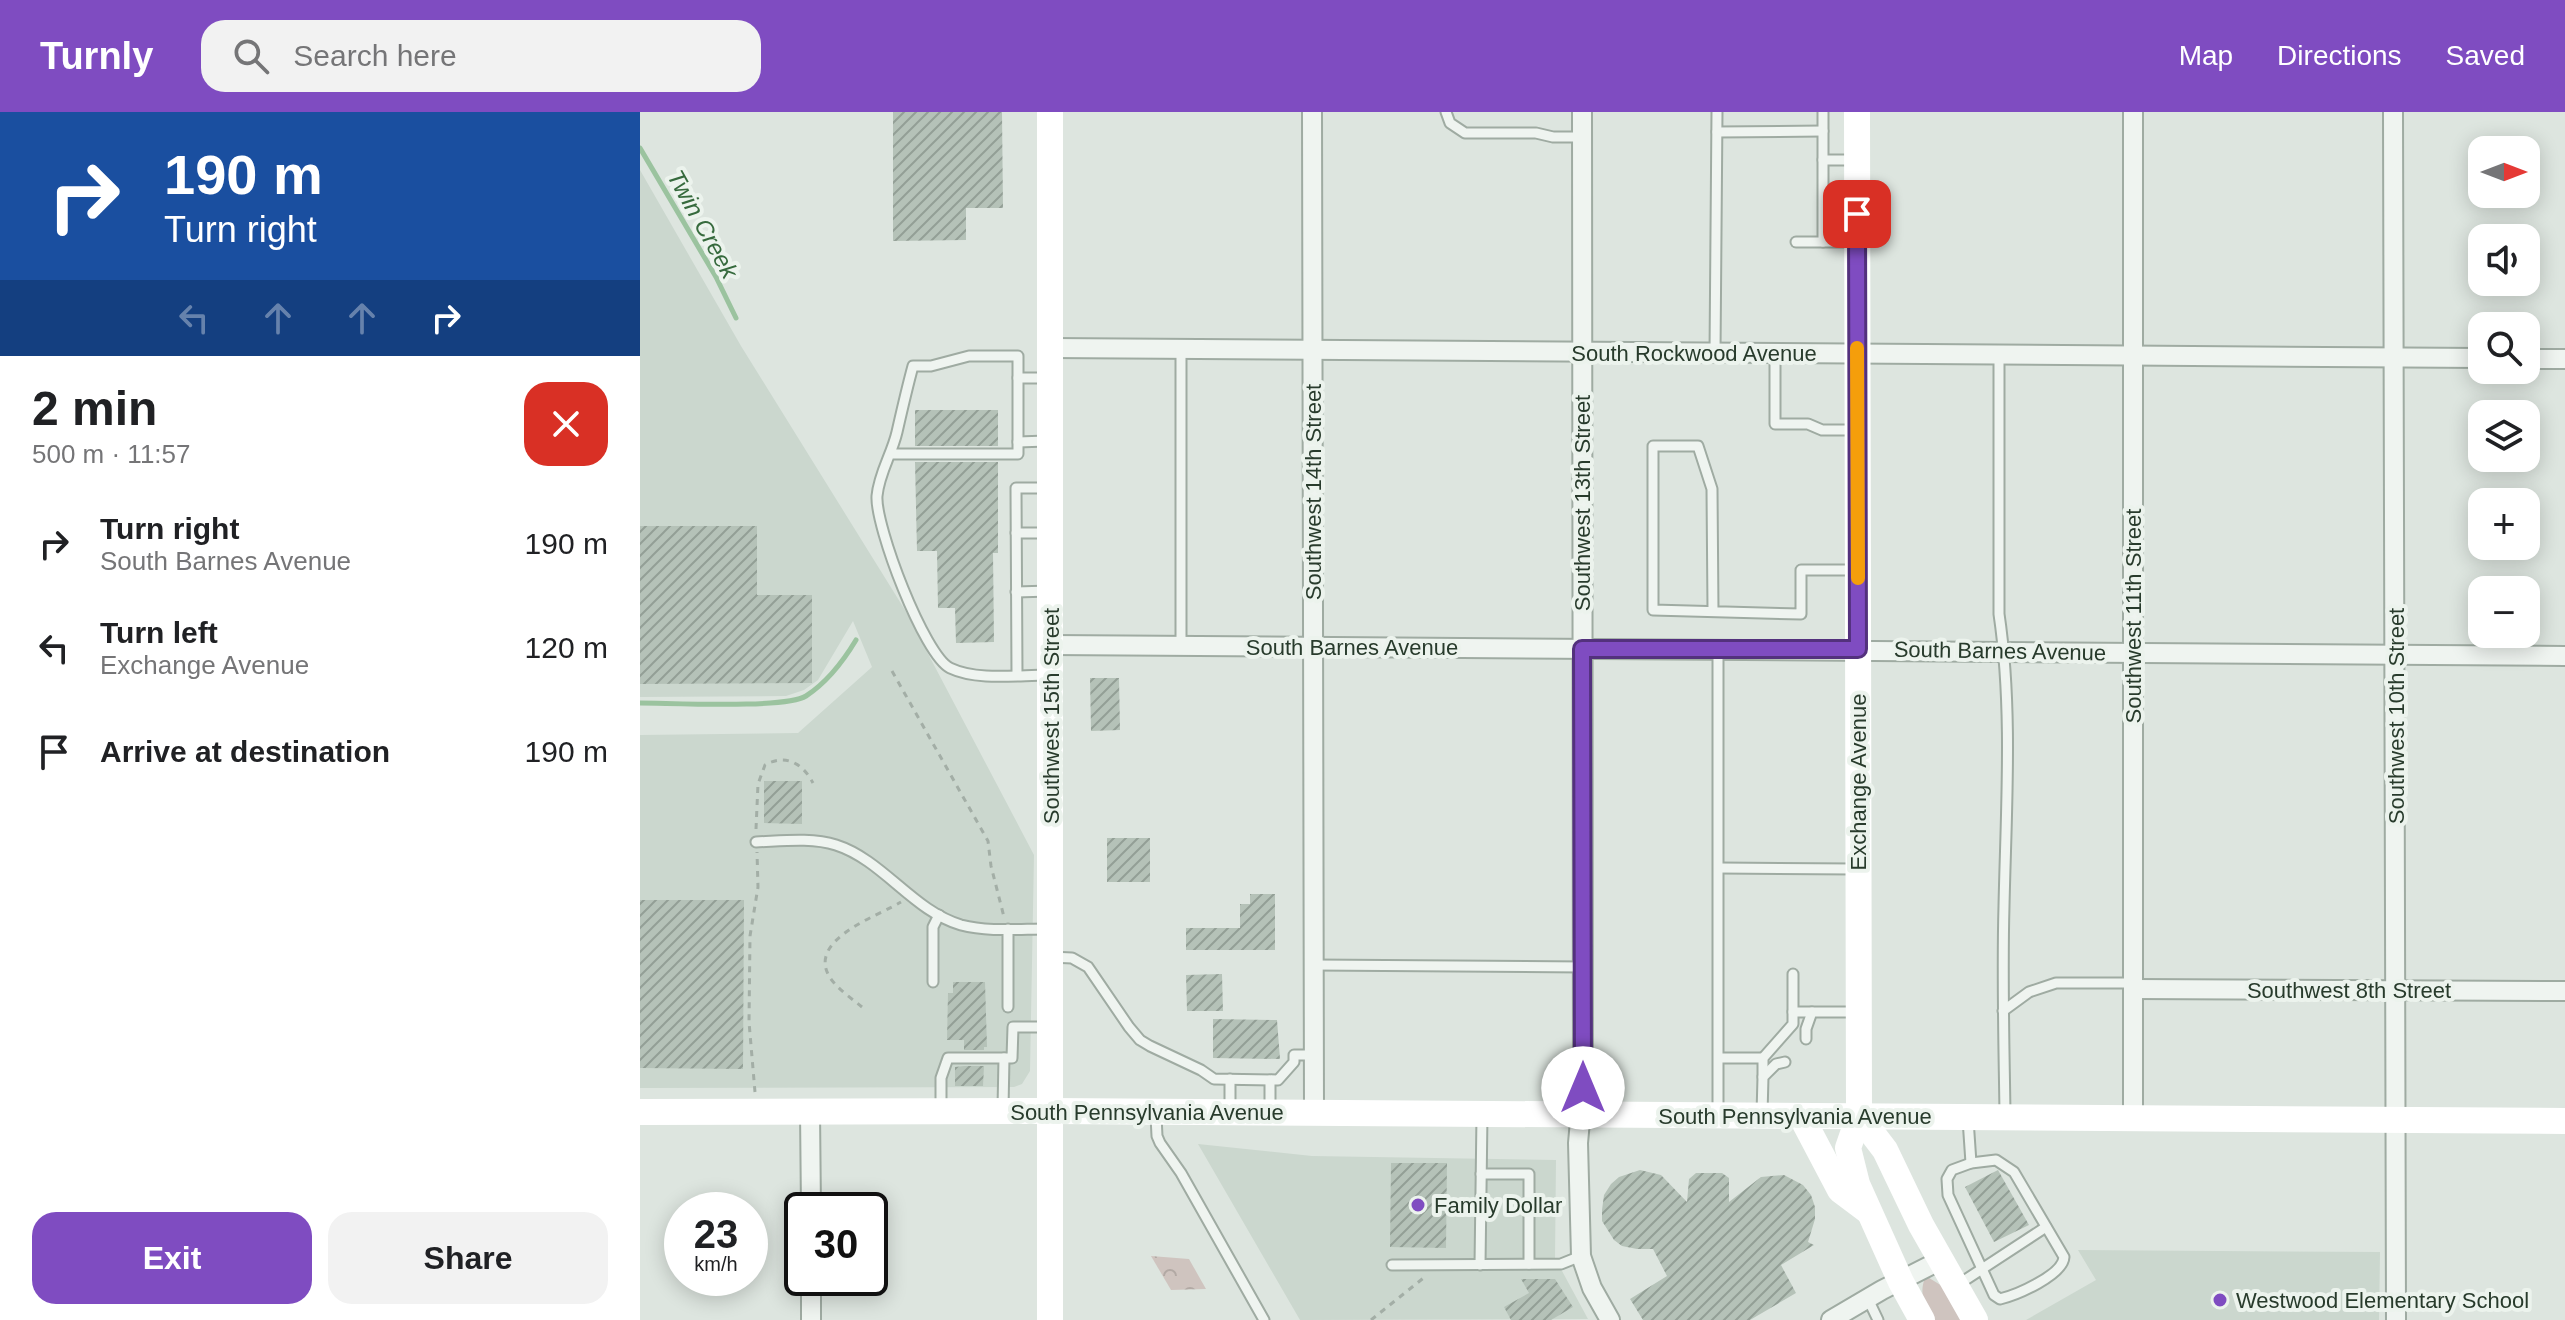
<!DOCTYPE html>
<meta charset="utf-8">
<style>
:root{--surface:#fff;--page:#f2f2f2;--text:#202124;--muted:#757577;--accent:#7f4cc1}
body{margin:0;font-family:Arial,sans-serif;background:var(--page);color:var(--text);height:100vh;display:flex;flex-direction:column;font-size:30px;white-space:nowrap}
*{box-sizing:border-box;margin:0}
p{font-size:26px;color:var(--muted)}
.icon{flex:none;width:44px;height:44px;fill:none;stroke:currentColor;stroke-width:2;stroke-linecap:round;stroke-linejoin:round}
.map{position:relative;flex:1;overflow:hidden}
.details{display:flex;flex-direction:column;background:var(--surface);width:640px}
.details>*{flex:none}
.top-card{background:#1a4fa0;color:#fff;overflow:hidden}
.needle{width:52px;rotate:90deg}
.tools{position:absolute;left:1828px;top:24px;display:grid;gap:16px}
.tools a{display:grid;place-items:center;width:72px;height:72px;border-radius:16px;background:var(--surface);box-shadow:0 4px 20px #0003;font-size:40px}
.speed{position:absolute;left:24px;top:1080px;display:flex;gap:16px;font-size:40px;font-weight:700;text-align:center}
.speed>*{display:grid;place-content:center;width:104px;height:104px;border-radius:50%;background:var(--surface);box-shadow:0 4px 20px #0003;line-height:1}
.speed small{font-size:20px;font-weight:400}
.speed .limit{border:4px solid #111;border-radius:12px;background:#fff;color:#111}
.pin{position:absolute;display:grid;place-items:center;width:68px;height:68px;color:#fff;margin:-34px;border-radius:16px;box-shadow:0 4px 12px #0006}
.me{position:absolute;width:88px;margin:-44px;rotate:0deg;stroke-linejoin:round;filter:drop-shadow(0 0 6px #0008)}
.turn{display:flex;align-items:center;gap:28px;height:168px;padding:0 32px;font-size:36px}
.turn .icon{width:104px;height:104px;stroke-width:2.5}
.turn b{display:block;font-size:56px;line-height:68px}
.lanes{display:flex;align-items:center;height:76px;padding:0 32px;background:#0003;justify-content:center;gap:40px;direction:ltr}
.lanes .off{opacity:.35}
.round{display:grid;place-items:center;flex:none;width:84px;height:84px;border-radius:24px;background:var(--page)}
.overview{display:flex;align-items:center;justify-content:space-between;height:136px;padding:0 32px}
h1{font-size:48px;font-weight:700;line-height:60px}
.button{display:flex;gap:16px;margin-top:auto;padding:16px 32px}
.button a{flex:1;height:92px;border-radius:24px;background:var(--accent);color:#fff;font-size:32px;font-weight:700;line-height:92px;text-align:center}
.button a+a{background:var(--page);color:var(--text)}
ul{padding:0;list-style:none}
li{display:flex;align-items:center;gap:24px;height:104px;padding:0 32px}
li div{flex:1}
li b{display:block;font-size:30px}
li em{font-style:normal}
header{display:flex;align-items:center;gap:48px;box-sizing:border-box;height:112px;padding:0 40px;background:var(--accent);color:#fff}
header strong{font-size:38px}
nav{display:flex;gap:44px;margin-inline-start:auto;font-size:28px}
.search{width:560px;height:72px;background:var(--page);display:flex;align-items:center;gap:20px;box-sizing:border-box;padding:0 28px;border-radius:24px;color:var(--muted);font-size:30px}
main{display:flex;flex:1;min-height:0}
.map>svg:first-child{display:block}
.built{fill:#cbd7ce}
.grass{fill:#cfc4bf}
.forest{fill:url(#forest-crowns)}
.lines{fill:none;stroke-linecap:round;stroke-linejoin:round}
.stream{stroke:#9bc39f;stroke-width:5}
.building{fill:url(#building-hatch)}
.lane-casing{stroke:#9faba2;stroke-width:13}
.street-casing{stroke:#9faba2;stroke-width:22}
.path{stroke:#a3aea6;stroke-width:3;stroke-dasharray:6 6;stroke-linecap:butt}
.lane{stroke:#eff4f0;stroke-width:9}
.street{stroke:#eff4f0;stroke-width:18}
.secondary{stroke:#fff;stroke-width:26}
.route-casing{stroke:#53317d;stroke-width:20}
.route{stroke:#7f4cc1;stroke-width:14}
.slow{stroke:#f59e0b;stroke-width:14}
.poi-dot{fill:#7f4cc1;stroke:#ecf3ed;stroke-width:3}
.labels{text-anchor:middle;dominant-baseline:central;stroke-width:8;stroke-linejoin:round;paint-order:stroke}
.street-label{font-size:22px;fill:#283b2c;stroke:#ecf3ed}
.poi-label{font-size:22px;fill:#283b2c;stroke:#ecf3ed;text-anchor:start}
.water-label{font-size:24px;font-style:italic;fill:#366a3d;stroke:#ecf3ed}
</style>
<header>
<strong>Turnly</strong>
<div class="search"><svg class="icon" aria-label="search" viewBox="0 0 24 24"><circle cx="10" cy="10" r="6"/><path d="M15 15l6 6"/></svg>Search here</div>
<nav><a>Map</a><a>Directions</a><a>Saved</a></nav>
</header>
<main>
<section class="details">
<div class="top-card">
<div class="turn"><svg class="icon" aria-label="right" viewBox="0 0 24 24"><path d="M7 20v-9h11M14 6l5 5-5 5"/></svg><div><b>190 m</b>Turn right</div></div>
<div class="lanes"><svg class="icon off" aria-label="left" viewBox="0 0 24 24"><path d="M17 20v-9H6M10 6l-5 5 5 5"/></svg><svg class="icon off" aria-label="ahead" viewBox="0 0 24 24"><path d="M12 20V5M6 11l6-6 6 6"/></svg><svg class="icon off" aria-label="ahead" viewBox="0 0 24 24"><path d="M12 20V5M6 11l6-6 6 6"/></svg><svg class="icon" aria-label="right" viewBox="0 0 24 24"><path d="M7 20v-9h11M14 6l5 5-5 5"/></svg></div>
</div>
<div class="overview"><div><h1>2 min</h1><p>500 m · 11:57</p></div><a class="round" style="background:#d93025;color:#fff"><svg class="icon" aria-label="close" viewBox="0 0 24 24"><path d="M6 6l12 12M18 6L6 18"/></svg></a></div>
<ul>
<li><svg class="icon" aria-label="right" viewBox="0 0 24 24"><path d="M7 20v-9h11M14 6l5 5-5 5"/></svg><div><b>Turn right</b><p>South Barnes Avenue</p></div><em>190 m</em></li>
<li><svg class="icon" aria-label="left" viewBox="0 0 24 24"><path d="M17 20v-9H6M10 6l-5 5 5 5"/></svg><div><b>Turn left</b><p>Exchange Avenue</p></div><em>120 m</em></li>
<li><svg class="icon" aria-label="arrive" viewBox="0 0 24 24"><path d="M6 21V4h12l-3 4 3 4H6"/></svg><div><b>Arrive at destination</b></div><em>190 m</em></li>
</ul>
<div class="button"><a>Exit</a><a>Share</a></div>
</section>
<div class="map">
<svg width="1925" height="1208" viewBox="0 0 1925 1208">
<defs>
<pattern id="forest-crowns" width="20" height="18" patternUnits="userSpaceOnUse" patternTransform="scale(2)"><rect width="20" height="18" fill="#cfc4bf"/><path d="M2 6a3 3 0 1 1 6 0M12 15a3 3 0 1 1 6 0" fill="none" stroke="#b2a9a4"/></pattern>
<pattern id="building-hatch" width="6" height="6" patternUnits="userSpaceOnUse" patternTransform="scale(2)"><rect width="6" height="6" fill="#b5c2b8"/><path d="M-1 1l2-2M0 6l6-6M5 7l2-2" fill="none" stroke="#939f96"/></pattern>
</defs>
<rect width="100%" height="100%" fill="#dde5df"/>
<!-- built -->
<g class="built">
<polygon points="0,58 101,234 265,498 394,743 390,959 382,972 374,975 0,976 0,623 158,621 232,555 213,509 178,568 164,578 146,584 0,585"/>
<polygon points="558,1032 672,1044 916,1048 915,1146 948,1207 660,1208"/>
<polygon points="1438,1138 1740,1140 1739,1208 1386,1208 1456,1168"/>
</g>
<!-- grass -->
<path class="grass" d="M1286,1164L1302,1174L1325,1208H1291C1285,1193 1278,1180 1286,1164Z"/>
<!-- forest -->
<polygon class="forest" points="511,1144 549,1147 566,1177 531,1178"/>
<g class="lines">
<!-- stream -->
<g class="stream">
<polyline points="0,36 76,165 96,206"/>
<path d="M0,591C31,591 145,597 166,584C186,571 204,548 216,528"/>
</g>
</g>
<!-- building -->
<g class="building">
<polygon points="253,0 362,0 363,96 326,96 326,128 253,129"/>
<rect x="275" y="298" width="83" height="36"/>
<polygon points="275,350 358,350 358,441 353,441 354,530 316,531 315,496 298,496 297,439 277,439"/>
<polygon points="0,414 117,414 117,483 172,483 172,571 0,572"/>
<polygon points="450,566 479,566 480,618 451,619"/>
<polygon points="124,669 162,669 162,712 124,711"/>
<rect x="467" y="726" width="43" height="44"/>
<polygon points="610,782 635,782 635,838 546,838 546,816 600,816 600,792 610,792"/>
<polygon points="0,788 104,788 103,957 0,956"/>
<polygon points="582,862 583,899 547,899 546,863"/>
<polygon points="313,870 345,870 347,935 344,935 344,938 324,938 324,928 307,928 308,881 313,881"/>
<polygon points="573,907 637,908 640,947 573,946"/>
<polygon points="324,954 344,954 343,974 315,974 315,955"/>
<polygon points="751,1051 807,1051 806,1136 750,1135"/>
<polygon points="1000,1058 1021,1063 1047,1090 1049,1067 1056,1061 1082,1061 1089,1066 1089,1090 1121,1065 1144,1063 1163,1073 1171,1083 1175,1095 1175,1107 1168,1130 1174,1133 1141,1153 1156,1181 1110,1208 1003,1208 990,1187 1027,1164 1013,1137 997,1137 982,1134 974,1128 962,1109 962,1098 964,1083 971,1072 979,1065"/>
<polygon points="1358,1058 1389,1113 1354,1130 1325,1075"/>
<polygon points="881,1167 915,1167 933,1195 911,1208 871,1208 864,1195 889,1181"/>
</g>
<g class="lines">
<!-- lane casing -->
<g class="lane-casing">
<g id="lane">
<polyline points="806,0 810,11 825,21 896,21 913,25 942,25"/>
<polyline points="1183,0 1183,130"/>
<polyline points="1077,20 1183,19"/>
<polyline points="1183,48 1215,48"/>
<polyline points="1156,130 1217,130"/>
<polyline points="541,238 541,534"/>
<polyline points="1075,241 1077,0"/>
<polyline points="1135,241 1135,312 1168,312 1182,318 1214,318"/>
<path d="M1359,242V502C1373,597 1366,699 1364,794C1362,863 1364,932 1365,1001"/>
<polyline points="378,266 407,266"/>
<polyline points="378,330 406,329"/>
<path d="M250,342H378V244H329L291,254H273C267,276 262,298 257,320C252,342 239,361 237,384C235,414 284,543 310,556C337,569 378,563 407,563"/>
<polyline points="376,421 407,421"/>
<polyline points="376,480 409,479"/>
<polyline points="1073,498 1072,377 1058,334 1013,334 1013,498 1161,502 1161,458 1214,458"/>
<polyline points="1078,536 1078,1001"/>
<polyline points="377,563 376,376 406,376"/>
<path d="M116,730C141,729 172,725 196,733C243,748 273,799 321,813C348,820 379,817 407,817"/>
<polyline points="1079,756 1214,757"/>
<polyline points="368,817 368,895"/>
<polyline points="411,845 432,846 448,855 489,915 500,928 510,934 561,958 574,967 638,968 654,950 654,943 674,943"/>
<polyline points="674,853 943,855"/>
<polyline points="1153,862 1153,900 1172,900"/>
<polyline points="293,870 293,815 299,803"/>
<polyline points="1363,899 1389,880 1416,871 1494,871"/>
<polyline points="1166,927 1166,917 1172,900 1218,900"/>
<polyline points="1079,946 1123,946"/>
<polyline points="1123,965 1123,946 1153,912 1153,900"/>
<polyline points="590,967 590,996"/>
<polyline points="630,968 630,996"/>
<polyline points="363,996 364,946"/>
<polyline points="301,997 301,966 308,946 372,946 373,915 407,915"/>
<polyline points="1122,1002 1123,965 1136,952 1145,950"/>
<polyline points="516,1004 517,1024 520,1031 541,1061 624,1208"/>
<polyline points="1328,1007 1331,1051"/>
<path d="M1356,1048L1374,1060L1424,1145C1423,1163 1377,1183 1360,1187L1354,1183L1308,1083L1307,1067L1312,1058L1331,1051Z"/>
<polyline points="841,1062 889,1062 889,1152"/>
<polyline points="752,1153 921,1152 941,1144"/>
<polyline points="840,1153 842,1003"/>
<polyline points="1319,1172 1406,1115"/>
<polyline points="1228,1187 1238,1208"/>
</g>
</g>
<!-- street casing -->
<g class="street-casing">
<g id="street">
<polyline points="672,0 674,1001"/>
<polyline points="942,0 943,976 938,1031 941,1144 952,1176 970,1208"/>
<polyline points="1493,0 1493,1007"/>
<polyline points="1753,0 1756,1208"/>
<polyline points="411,236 1842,246"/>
<polyline points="1886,247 1925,247"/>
<polyline points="411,533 1925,544"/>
<polyline points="1494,877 1925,879"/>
<polyline points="170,1000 171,1098"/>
<polyline points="171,1166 171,1208"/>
<polyline points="1191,1208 1242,1178 1301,1148"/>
</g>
</g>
<!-- path -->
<g class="path">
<polyline points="252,559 348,729 351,754 364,805"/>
<path d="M116,717L118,672L125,653C146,641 163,652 173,671"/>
<path d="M222,895C211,886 196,876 189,864C168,827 238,804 261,790"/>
<polyline points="115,980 109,910 110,824 118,775 117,740"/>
<polyline points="731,1208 786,1164"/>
</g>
<!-- lane -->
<use href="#lane" class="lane"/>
<!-- street -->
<use href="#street" class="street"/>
<!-- secondary -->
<g class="secondary">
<polyline points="1217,0 1219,1004 1208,1036 1217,1072 1261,1170 1282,1208"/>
<polyline points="0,1000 411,999 1925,1009"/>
<polyline points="1161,1004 1200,1078 1228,1099"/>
<polyline points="1219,1004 1245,1038 1281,1113 1335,1208"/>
<polyline points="410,1208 410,0"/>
</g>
</g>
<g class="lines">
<!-- route casing -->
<g class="route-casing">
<polyline id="route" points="943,976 942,537 1218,537 1217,102"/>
</g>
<!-- route -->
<use href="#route" class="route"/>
<!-- slow -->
<polyline class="slow" points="1217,236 1218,466"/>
</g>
<!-- markers -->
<g class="poi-dot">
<circle cx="778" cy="1093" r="8"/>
<circle cx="1580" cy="1188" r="8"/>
</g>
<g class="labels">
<!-- street labels -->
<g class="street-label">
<text x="1054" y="241">South Rockwood Avenue</text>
<text transform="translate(673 380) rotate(-90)">Southwest 14th Street</text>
<text transform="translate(942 391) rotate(-90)">Southwest 13th Street</text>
<text transform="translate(1493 504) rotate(-90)">Southwest 11th Street</text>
<text x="712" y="535">South Barnes Avenue</text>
<text transform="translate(1360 539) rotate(1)">South Barnes Avenue</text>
<text transform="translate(411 604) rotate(-90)">Southwest 15th Street</text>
<text transform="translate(1756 604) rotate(-90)">Southwest 10th Street</text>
<text transform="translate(1218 670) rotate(-90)">Exchange Avenue</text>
<text x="1709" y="878">Southwest 8th Street</text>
<text x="507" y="1000">South Pennsylvania Avenue</text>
<text x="1155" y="1004">South Pennsylvania Avenue</text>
</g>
<!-- poi labels -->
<g class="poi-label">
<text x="794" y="1093">Family Dollar</text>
<text x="1596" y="1188">Westwood Elementary School</text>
</g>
<!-- water labels -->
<g class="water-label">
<text transform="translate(63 112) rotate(61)">Twin Creek</text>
</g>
</g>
</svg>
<div class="tools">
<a><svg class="needle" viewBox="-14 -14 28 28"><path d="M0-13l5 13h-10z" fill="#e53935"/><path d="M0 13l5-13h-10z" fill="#757577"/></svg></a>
<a><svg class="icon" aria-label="sound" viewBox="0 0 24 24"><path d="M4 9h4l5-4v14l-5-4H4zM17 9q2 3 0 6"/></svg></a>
<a><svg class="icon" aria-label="search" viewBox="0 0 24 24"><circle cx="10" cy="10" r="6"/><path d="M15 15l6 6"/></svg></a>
<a><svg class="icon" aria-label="layers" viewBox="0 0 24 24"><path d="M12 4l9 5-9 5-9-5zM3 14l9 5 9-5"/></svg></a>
<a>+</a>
<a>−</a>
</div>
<div class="speed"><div>23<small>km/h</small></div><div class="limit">30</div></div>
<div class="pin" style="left:1217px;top:102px;background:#d93025"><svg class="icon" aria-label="arrive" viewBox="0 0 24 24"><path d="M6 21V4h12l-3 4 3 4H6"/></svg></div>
<svg class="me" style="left:943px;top:976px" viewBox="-20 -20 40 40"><circle r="19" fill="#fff"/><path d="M0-13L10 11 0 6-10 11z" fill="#7f4cc1"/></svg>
</div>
</main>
